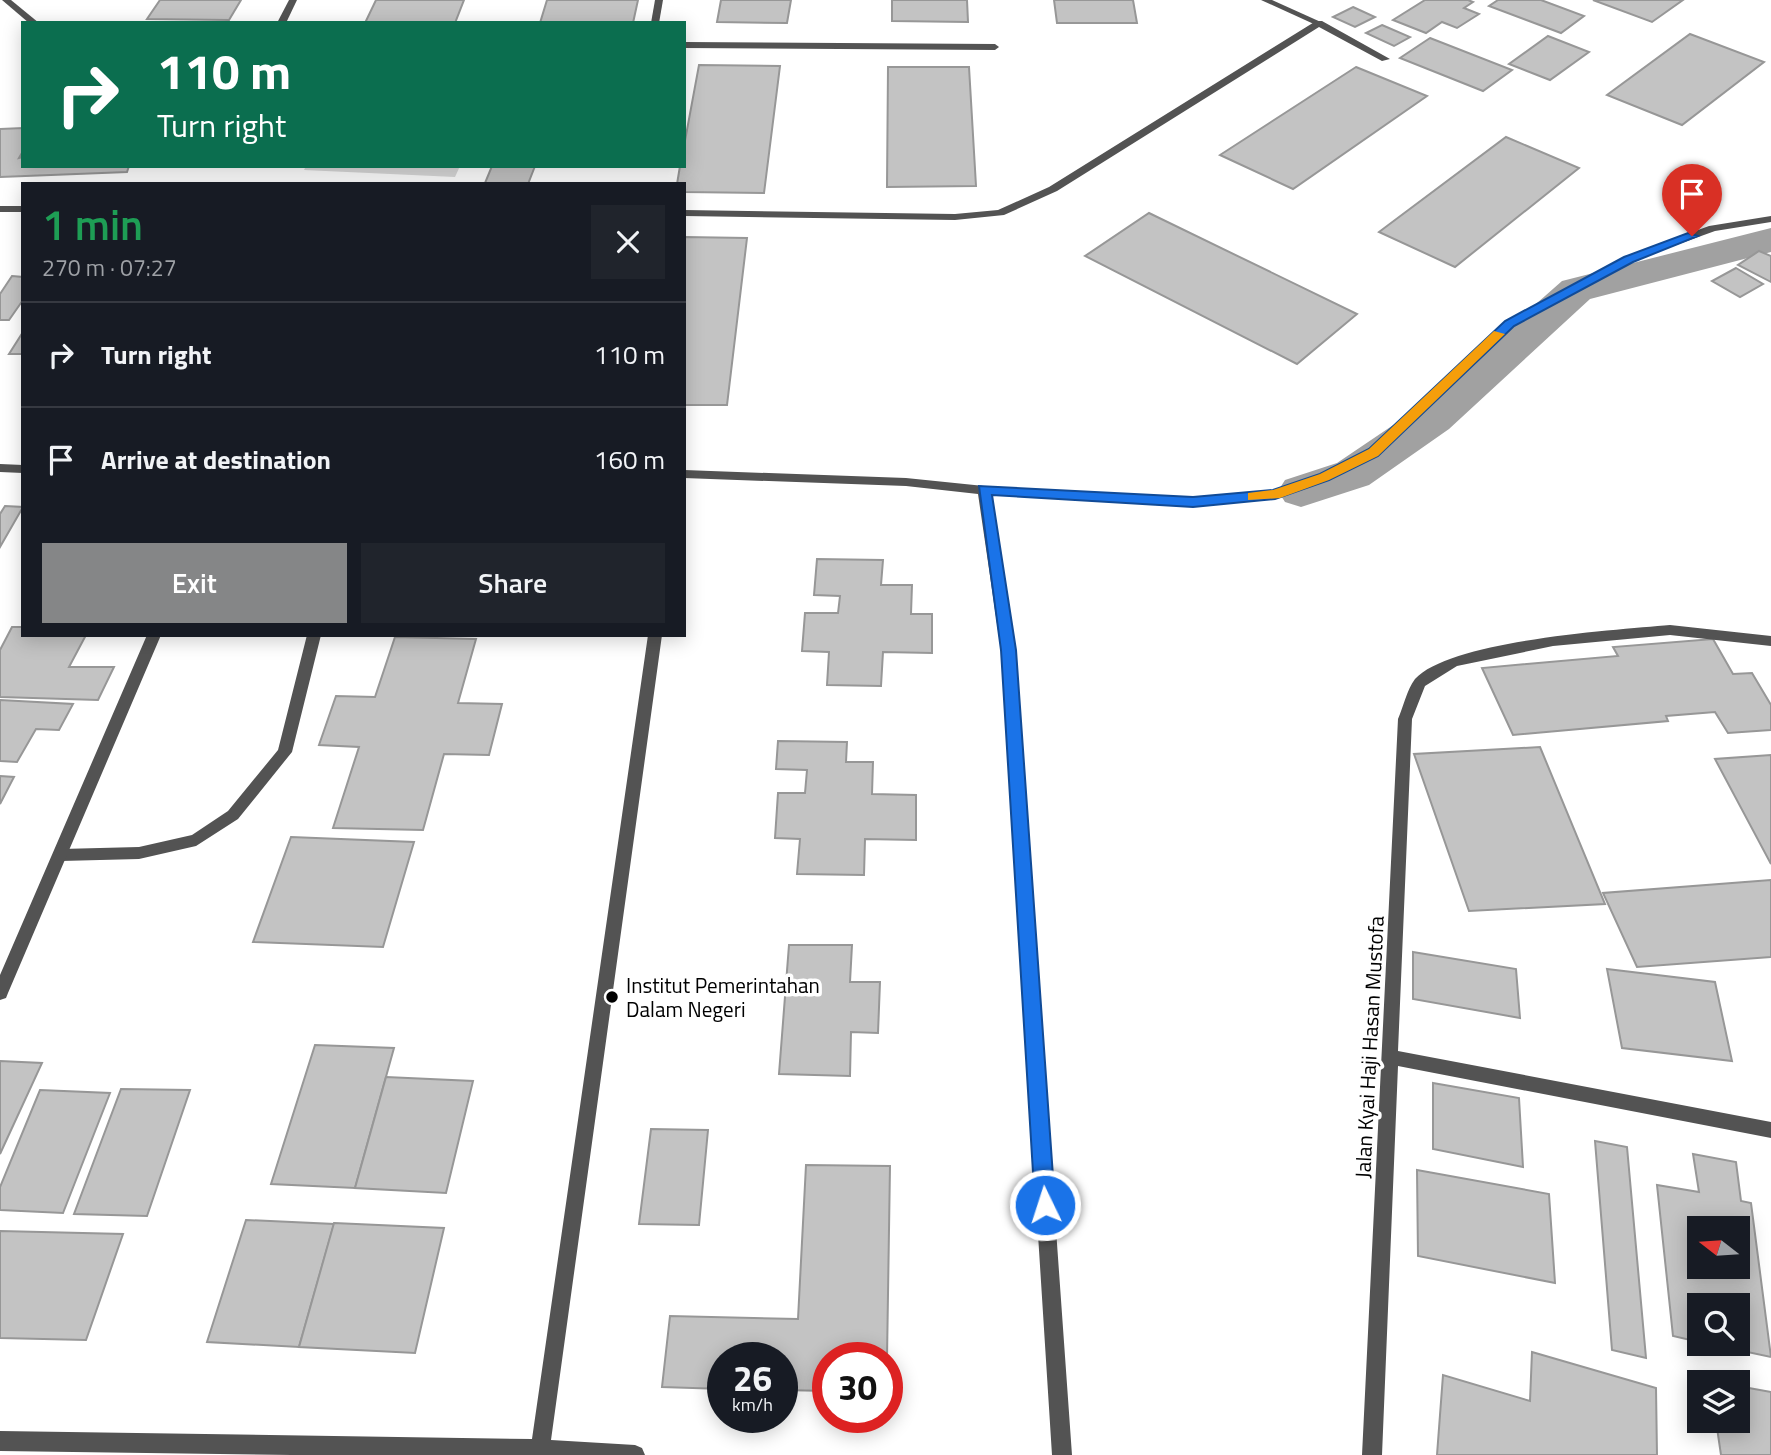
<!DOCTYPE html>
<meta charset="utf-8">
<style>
:root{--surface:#171b24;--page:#20242c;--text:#f1f3f6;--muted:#9ea1a6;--line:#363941;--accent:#858687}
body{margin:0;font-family:"Titillium Web",sans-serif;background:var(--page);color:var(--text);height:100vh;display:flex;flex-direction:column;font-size:26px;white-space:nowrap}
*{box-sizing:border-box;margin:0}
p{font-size:23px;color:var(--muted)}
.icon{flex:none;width:38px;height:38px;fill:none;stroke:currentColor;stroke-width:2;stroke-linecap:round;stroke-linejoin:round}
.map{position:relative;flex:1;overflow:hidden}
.drawer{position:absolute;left:21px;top:182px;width:665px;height:455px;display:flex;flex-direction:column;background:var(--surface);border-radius:0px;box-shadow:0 4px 18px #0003}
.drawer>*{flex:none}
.guide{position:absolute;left:21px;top:21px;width:665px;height:147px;border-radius:0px;box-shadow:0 4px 18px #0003;background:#0b6e4f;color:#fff;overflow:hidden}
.needle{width:46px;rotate:287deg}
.tools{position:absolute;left:1687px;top:1216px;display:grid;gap:14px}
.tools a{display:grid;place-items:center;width:63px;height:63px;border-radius:0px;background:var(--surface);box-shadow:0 4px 18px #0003;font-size:35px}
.speed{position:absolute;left:707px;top:1342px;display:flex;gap:14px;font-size:35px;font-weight:700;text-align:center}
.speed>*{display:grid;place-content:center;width:91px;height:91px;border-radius:50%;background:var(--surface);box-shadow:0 4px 18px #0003;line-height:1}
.speed small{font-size:18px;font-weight:400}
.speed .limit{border:10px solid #d22;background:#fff;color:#111}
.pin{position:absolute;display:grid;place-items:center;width:60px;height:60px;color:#fff;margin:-72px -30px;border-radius:50% 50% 50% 0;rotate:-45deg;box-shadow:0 0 7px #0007}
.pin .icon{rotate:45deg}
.me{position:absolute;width:77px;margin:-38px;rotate:356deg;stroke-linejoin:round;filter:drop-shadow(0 0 5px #0008)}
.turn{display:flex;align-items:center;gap:24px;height:147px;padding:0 21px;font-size:32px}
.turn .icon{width:91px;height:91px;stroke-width:2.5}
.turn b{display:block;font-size:49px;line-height:60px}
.round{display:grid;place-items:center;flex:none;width:74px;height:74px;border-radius:0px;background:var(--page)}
.headline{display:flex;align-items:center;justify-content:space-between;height:119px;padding:0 21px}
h1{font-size:42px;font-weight:600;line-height:52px;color:#1e9e55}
.action{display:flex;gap:14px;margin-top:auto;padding:14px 21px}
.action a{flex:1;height:80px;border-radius:0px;background:var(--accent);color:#fff;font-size:28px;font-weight:600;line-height:80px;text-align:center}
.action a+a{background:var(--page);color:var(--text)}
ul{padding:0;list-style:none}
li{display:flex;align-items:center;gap:21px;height:105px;padding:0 21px;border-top:2px solid var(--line)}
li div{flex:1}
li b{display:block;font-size:26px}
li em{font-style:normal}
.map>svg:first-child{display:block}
.green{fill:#dadada}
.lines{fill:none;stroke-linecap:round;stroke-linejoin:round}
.canal{fill:#a1a1a1;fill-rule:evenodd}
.building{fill:#c3c3c3;stroke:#979797;stroke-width:2;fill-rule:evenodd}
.service{fill:#535353;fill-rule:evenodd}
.minor{fill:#535353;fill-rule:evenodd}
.route{fill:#1a73e8;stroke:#114b97;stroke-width:2}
.slow{fill:#f59e0b}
.poi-dot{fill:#000;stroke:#fff;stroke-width:2.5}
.labels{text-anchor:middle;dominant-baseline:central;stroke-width:7;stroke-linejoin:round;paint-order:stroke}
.poi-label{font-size:21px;fill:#000;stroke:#fff;text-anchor:start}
.street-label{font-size:21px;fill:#000;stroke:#fff}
</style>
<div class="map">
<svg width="1771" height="1455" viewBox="0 0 1771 1455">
<rect width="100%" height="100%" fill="#fff"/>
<!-- green -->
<polygon class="green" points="306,166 460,166 455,177 304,170"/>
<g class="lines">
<!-- canal -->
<polygon class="canal" points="1771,228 1771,252 1590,299 1449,429 1369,485 1301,507 1285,502 1278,491 1285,480 1337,463 1417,409 1562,281"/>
</g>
<!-- building -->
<g class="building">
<polygon points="160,0 241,0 229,20 147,19"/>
<polygon points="376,0 464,0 455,23 365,23"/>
<polygon points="547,0 638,0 633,23 540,23"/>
<polygon points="721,0 791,0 787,23 717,22"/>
<polygon points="892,0 967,0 968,22 892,21"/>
<polygon points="1054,0 1133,0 1137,23 1057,23"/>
<polygon points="1425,0 1468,0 1473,2 1464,8 1479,14 1457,28 1442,22 1426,33 1393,20"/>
<polygon points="1498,0 1541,0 1584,16 1561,33 1489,6"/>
<polygon points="1593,0 1683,0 1652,22"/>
<polygon points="1353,7 1375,17 1355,27 1333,17"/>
<polygon points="1382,25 1410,37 1394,46 1366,33"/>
<polygon points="1690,34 1764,62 1682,125 1607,95"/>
<polygon points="1548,36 1589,52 1550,80 1509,64"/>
<polygon points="1430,38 1512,70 1483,91 1400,58"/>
<polygon points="699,65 780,66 764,193 684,192 684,184 677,184 680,166 684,166 684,146"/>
<polygon points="888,67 969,67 976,186 887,187"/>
<polygon points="1356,67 1427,96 1293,189 1220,155"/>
<polygon points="23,128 23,151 19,158 23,157 23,166 129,166 127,172 0,177 0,129"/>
<polygon points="1506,137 1579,168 1455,267 1379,232"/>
<polygon points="492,166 535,166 528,184 485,183"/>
<polygon points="1149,213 1357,314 1297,364 1085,256"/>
<polygon points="684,237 747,238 727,405 684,405"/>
<polygon points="1759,251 1771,256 1771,282 1738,265"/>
<polygon points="1736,268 1763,284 1740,297 1712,281"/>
<polygon points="12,276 23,277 23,300 9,320 0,320 0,294"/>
<polygon points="23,332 23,354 9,354"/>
<polygon points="5,506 23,507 0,547 0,514"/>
<polygon points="817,559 883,560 881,585 912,585 911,614 932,614 932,653 883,652 881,686 827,685 829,652 802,651 805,613 838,613 840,596 814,595"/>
<polygon points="12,627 23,627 23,635 86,635 69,667 114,667 98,700 0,697 0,650"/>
<polygon points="395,637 476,639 458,703 502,704 489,755 444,754 423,830 333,828 359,747 319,745 336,696 375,697"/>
<polygon points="1713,639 1733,674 1752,673 1771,705 1771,730 1728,733 1715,712 1666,716 1668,721 1513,735 1482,668 1618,656 1613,647"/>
<polygon points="0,700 73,704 59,730 36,729 17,762 0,761"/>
<polygon points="778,741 847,742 846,762 873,762 872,794 916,795 916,840 865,839 864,875 797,874 800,839 775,838 778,793 805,793 807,770 776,769"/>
<polygon points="1540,747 1605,904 1469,911 1414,754"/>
<polygon points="1771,755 1771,864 1715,759"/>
<polygon points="0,776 14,777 0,804"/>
<polygon points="291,837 414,842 383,947 253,942"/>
<polygon points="1771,880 1771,957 1637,967 1603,893"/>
<polygon points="789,945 852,945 850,982 880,982 878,1033 851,1032 850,1076 779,1074"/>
<polygon points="1413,952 1516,969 1520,1018 1413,999"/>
<polygon points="1607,969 1715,982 1732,1061 1622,1048"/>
<polygon points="315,1045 394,1048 355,1188 271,1184"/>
<polygon points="0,1061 42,1063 0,1154"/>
<polygon points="386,1077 473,1081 446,1193 355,1188"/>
<polygon points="1433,1083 1519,1098 1523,1167 1433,1149"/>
<polygon points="121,1089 190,1090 147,1216 74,1214"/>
<polygon points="40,1090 110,1093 63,1213 0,1210 0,1187"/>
<polygon points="651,1129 708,1130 699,1225 639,1224"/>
<polygon points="1595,1141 1627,1147 1646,1358 1612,1350"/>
<path d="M1693,1154L1736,1162L1741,1201L1751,1203L1771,1357L1710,1344H1738V1306H1699V1342L1673,1336L1657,1185L1699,1192ZM1699,1228H1738V1267H1699Z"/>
<polygon points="806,1165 890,1166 887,1358 828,1358 828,1391 782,1390 782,1358 723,1358 723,1389 662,1387 670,1316 798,1319"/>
<polygon points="1417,1170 1549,1194 1555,1283 1418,1256"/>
<polygon points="246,1220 334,1224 299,1347 207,1342"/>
<polygon points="334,1223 444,1228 415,1353 299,1347"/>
<polygon points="0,1231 123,1234 86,1340 0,1338"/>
<polygon points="1532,1352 1656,1388 1657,1455 1437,1455 1443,1375 1530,1401"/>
<polygon points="1738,1386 1771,1392 1771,1455 1721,1455 1716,1421 1738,1421"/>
</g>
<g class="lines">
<!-- service -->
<g class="service">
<polygon points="289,0 297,0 286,23 277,23"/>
<polygon points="655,0 663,0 659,23 651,23"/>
<polygon points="1261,0 1272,0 1323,23 1316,25"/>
<polygon points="307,635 321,635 292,752 238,819 196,846 139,859 61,861 56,859 54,855 56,851 61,849 139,847 192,835 228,811 278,750"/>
</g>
<!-- minor -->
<g class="minor">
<polygon points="2,0 11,0 39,23 29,23"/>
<polygon points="1316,21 1322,21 1390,59 1382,61 1319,27 1057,191 1004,215 955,220 684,216 684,210 955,214 998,210 1049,187"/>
<polygon points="684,42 995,44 999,47 995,50 684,48"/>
<rect x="0" y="206" width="23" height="6"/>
<polygon points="1771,216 1771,222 1715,231 1632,261 1514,326 1378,455 1329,480 1279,498 1193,506 991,495 1015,651 1072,1455 1052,1455 1001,651 978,494 906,486 684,478 684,470 906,478 984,486 1193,498 1274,491 1321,474 1370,449 1506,322 1624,257 1709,226"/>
<polygon points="0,464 23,465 23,473 0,472"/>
<path d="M1670,625L1771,636V646L1670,635L1553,646L1457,666L1425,686L1412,719L1398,1051L1771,1122V1138L1398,1066L1382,1455H1362L1398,719C1403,708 1407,689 1415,679C1451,640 1615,630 1670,625Z"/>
<polygon points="147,635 161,635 8,993 6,998 0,1000 0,975"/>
<polygon points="648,635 662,635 551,1440 635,1445 642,1448 645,1455 292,1455 0,1451 0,1431 532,1439"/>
</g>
</g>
<!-- route -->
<polygon class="route" points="1688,233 1698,236 1633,262 1514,326 1378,456 1329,480 1275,499 1193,507 992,495 1016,650 1055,1205 1053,1212 1045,1215 1038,1212 1035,1205 1001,650 979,486 1193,497 1273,490 1320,474 1369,449 1505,321 1624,257"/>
<!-- slow -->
<polygon class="slow" points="1494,331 1505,334 1378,456 1329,480 1280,498 1248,500 1248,493 1273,490 1320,474 1369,449"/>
<!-- markers -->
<circle class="poi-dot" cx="612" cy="997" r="7"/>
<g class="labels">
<!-- poi labels -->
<g class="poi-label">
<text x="626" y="985">Institut Pemerintahan<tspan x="626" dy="24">Dalam Negeri</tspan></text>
</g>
<!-- street labels -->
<g class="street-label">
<text transform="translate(1369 1047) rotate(-87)">Jalan Kyai Haji Hasan Mustofa</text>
</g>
</g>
</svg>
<div class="tools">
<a><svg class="needle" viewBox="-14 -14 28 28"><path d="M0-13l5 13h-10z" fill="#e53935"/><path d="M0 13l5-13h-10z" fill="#9ea1a6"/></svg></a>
<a><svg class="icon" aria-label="search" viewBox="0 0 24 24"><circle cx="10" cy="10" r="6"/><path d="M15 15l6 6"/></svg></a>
<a><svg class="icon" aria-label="layers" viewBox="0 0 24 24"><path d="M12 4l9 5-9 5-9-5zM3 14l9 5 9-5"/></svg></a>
</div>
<div class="speed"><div>26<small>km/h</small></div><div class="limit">30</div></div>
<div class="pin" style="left:1692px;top:236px;background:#d93025"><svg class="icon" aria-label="arrive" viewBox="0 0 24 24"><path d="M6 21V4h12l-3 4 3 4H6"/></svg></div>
<svg class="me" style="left:1045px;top:1205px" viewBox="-20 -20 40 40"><circle r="17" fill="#1a73e8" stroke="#fff" stroke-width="3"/><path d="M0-11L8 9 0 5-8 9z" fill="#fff"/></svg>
<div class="guide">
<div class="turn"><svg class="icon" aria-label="right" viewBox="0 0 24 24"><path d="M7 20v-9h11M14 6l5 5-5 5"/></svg><div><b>110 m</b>Turn right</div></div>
</div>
<section class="drawer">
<div class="headline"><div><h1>1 min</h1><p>270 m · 07:27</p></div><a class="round"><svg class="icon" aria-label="close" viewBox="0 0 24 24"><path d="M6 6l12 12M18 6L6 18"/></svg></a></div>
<ul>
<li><svg class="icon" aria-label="right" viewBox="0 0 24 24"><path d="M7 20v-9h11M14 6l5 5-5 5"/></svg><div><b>Turn right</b></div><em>110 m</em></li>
<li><svg class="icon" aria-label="arrive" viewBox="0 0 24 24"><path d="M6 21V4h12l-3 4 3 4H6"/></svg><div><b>Arrive at destination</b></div><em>160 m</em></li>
</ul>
<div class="action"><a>Exit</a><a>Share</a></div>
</section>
</div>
